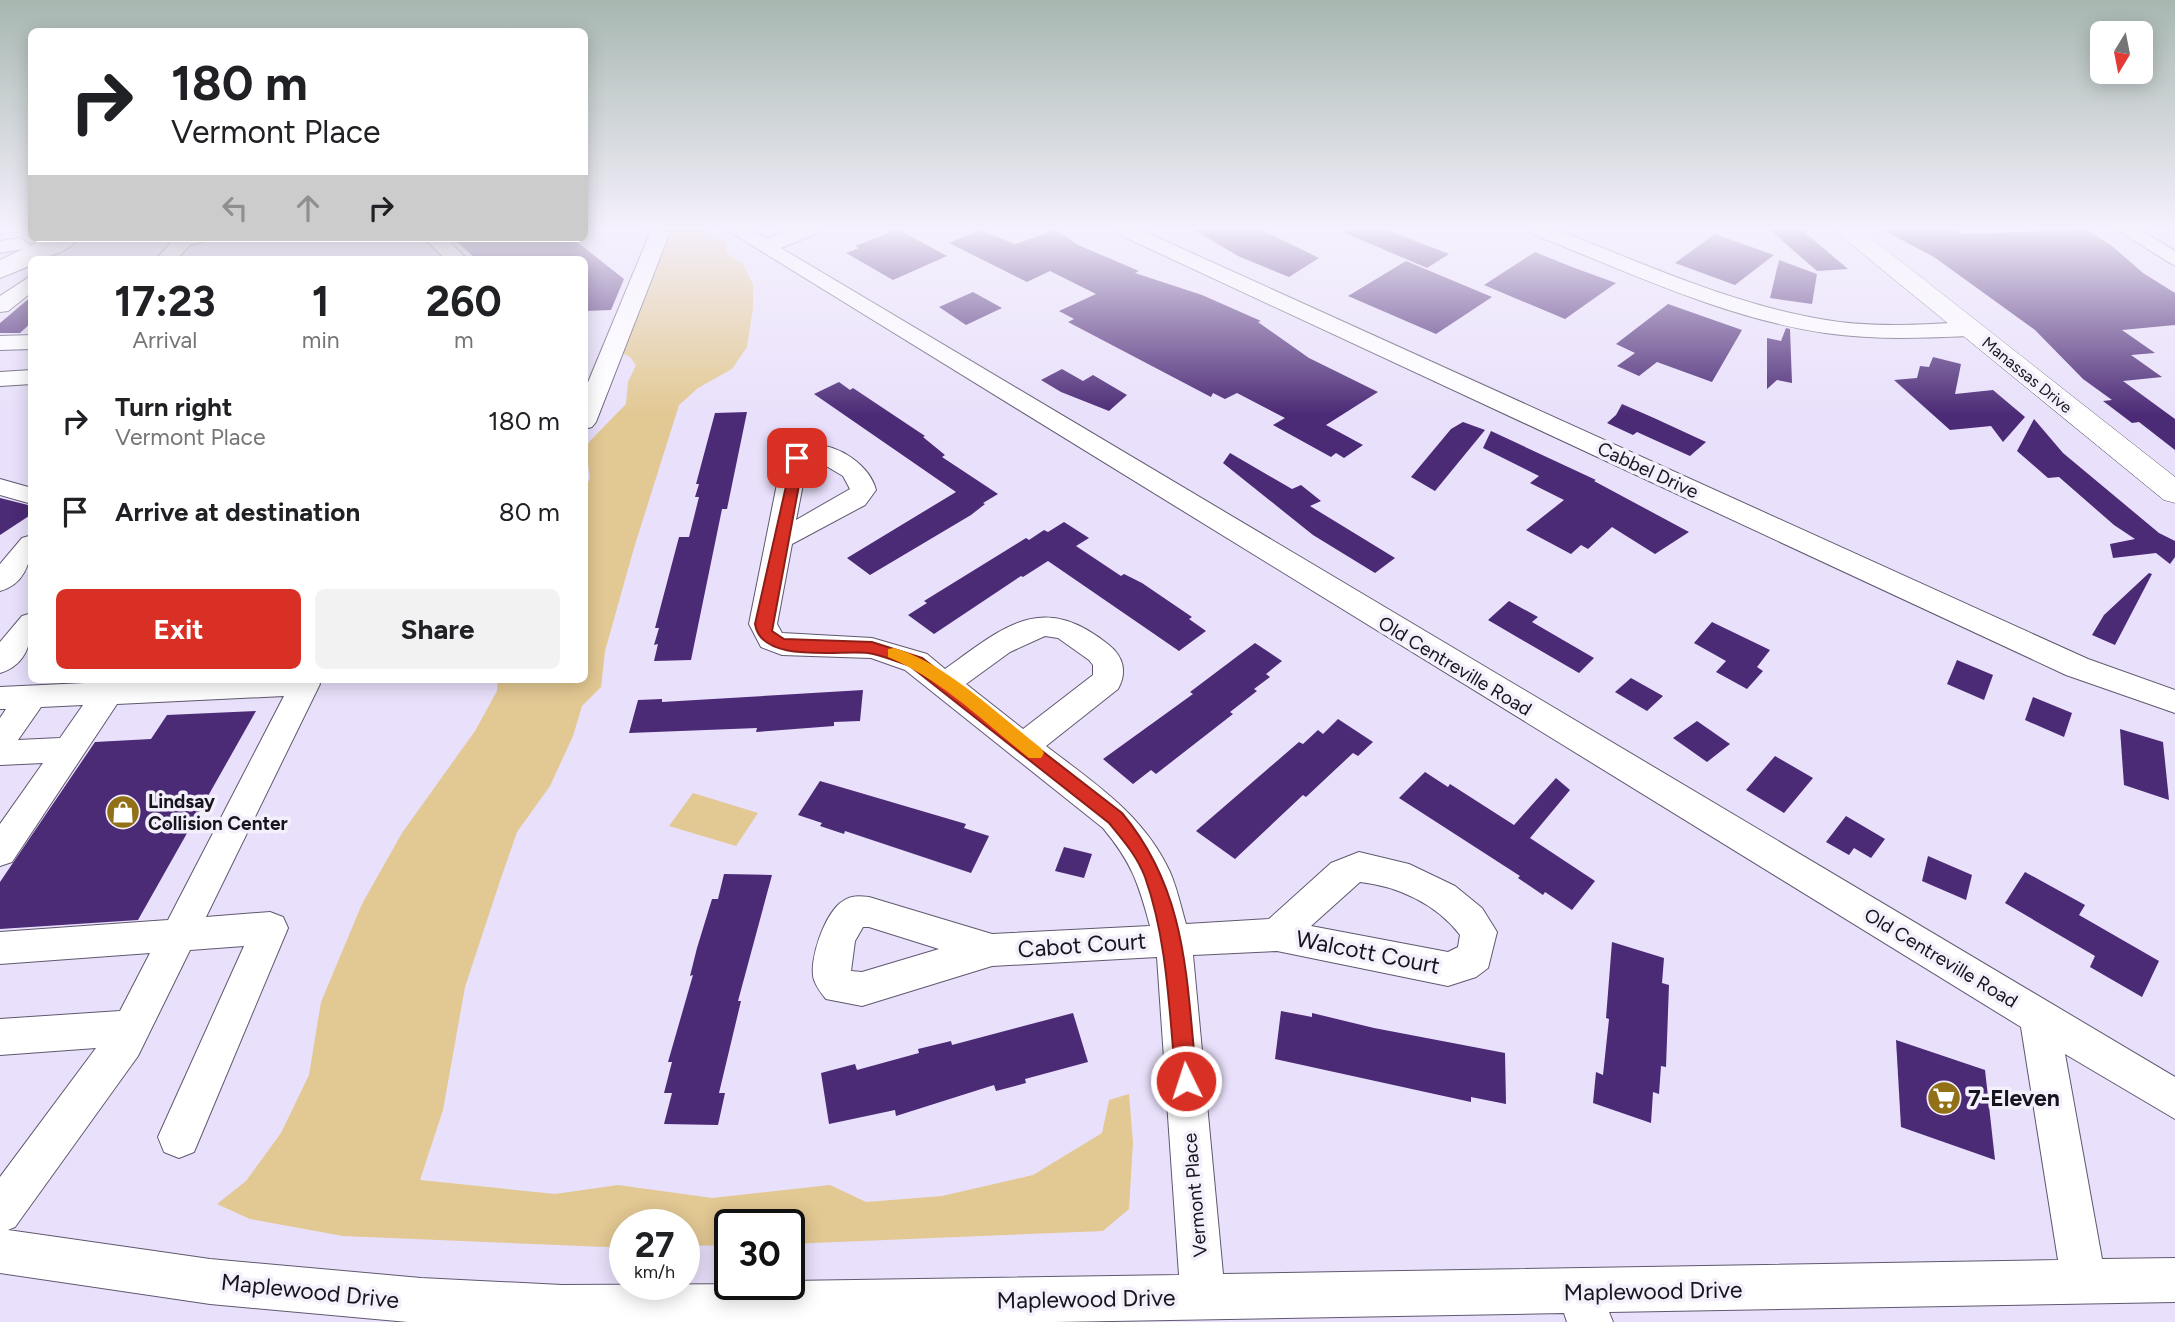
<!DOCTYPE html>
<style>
:root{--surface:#fff;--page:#f2f2f2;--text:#202124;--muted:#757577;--accent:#d93025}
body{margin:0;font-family:Figtree,sans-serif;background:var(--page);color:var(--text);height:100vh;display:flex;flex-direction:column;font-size:26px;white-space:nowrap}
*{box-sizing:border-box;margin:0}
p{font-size:23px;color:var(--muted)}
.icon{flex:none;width:38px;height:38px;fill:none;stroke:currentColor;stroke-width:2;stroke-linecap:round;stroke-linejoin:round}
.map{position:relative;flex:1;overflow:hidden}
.side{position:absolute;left:28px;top:256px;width:560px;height:427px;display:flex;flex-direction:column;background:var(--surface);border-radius:10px;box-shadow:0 4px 18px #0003}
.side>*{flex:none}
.hud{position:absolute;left:28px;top:28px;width:560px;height:214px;border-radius:10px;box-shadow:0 4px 18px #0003;background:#fff;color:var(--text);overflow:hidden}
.needle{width:46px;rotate:190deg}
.tools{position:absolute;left:2090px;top:21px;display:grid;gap:14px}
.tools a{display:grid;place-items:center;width:63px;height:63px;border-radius:10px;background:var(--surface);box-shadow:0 4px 18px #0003;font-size:35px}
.speed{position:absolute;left:609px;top:1209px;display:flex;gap:14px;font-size:35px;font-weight:700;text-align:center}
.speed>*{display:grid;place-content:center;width:91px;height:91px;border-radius:50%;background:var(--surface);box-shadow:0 4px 18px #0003;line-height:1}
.speed small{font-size:18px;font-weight:400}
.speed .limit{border:4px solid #111;border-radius:10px;background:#fff;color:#111}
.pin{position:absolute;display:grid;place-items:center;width:60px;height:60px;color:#fff;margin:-30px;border-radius:14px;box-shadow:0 4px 10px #0006}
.me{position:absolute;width:77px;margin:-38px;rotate:356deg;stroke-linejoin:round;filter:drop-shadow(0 0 5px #0008)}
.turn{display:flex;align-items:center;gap:24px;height:147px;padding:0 28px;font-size:32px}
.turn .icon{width:91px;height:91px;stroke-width:2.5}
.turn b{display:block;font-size:49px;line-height:60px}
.lanes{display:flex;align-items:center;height:66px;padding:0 28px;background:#0003;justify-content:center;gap:35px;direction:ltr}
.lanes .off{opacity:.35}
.eta{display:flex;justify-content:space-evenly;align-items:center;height:119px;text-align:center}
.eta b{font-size:42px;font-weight:700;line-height:49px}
.button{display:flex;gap:14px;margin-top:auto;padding:14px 28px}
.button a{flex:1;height:80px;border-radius:10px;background:var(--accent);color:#fff;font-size:28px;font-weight:700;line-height:80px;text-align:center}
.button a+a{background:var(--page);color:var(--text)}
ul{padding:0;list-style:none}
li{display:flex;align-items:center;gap:21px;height:91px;padding:0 28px}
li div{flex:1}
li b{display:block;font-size:26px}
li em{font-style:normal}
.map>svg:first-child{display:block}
.green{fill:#e2c892}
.building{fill:#4b2a76}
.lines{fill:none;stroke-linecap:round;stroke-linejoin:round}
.minor-casing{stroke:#60586f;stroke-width:2}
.major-casing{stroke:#60586f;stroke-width:1}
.highway-casing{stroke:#60586f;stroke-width:2}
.minor{fill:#fff;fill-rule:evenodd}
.major{fill:#fff;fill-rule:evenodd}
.highway{fill:#fff;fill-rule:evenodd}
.route{fill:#d93025;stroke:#8d1f18;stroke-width:2}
.slow{fill:#f59e0b}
.labels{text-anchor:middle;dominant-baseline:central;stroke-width:7;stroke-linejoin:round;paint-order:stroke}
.far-street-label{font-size:16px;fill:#17141d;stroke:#f4f0fb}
.street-label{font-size:19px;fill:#17141d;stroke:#f4f0fb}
.poi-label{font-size:19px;font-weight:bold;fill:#17141d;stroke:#f4f0fb;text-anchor:start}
.near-street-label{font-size:23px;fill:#17141d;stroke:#f4f0fb}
.near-poi-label{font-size:23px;font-weight:bold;fill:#17141d;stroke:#f4f0fb;text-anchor:start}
</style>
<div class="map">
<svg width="2175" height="1322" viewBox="0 0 2175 1322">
<rect width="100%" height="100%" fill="#e9e0fb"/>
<!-- green -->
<g class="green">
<polygon points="671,230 708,230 726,242 726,253 742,263 753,284 753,308 747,347 732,369 698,388 679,405 634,548 605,651 601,687 582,706 573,736 550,786 517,832 500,881 465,987 443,1110 420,1180 555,1194 618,1185 712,1198 830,1185 866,1202 942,1196 1033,1175 1102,1133 1109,1100 1129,1094 1133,1142 1129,1209 1103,1231 789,1244 789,1225 730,1225 730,1245 684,1246 684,1225 625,1225 625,1247 606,1247 343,1236 250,1219 217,1204 246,1181 281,1133 309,1075 321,1002 362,904 402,833 475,731 497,691 498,679 584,679 584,492 590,478 586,450 589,442 626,404 628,382 636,365 630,357 620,352"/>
<polygon points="693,793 758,813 736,846 669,826"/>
</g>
<!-- building -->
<g class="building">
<polygon points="896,230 899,230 947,256 893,280 846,253 859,248 855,246"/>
<polygon points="980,230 1015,244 1056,230 1078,245 1139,271 1135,273 1202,295 1261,321 1258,322 1309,358 1378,392 1326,425 1363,445 1344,458 1336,453 1331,457 1273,425 1285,418 1237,393 1225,399 1213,393 1211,397 1068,322 1074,319 1059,311 1096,294 1050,271 1027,282 949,243"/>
<polygon points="1194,230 1262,230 1319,258 1289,277 1238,256"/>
<polygon points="1346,230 1387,230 1449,254 1427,268 1345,233"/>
<polygon points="1770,230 1802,230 1848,269 1817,271"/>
<polygon points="1883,230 1955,230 1960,234 2087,230 2112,246 2143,273 2175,293 2175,325 2122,330 2155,353 2131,355 2162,377 2123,381 2175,419 2175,450 2139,422 2132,423 2103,401 2112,400 2083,379 2035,330 1934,257"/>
<polygon points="1715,234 1774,255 1735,285 1675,263"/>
<polygon points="453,238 572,238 624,279 611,310 584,311 584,259 476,259"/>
<polygon points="1535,252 1572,267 1616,283 1565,319 1484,285"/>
<polygon points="1779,260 1817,274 1812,304 1770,298"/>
<polygon points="1406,261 1492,297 1436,334 1348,296"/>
<polygon points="973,292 1002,308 966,325 939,307"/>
<polygon points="32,296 32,322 20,333 0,333 0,323"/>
<polygon points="1668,304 1742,330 1712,382 1657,362 1639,376 1617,366 1635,353 1616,344"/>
<polygon points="1786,328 1790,329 1792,383 1777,380 1767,389 1767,338 1781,341"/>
<polygon points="1933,357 1961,364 1955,394 1993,390 2025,417 2003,442 1991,426 1950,430 1894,380 1917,378 1920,366 1929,367"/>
<polygon points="1062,369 1083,381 1093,375 1127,395 1109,411 1061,392 1041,380"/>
<polygon points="839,382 850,390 853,388 925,436 923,437 945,455 942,457 998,494 983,503 985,504 971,515 870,575 847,558 956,492 814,394"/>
<polygon points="1622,404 1654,418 1706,442 1690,456 1637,432 1633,435 1607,423 1616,415"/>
<polygon points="747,412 727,509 722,509 691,660 654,661 658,644 654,645 659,628 655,628 679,537 689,537 699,497 695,497 699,484 696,484 715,413"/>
<polygon points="2034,419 2063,453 2159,533 2175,541 2175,557 2170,564 2156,553 2113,558 2110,544 2135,539 2114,525 2059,477 2048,478 2017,451"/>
<polygon points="1463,422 1485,430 1435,491 1411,477 1451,429"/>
<polygon points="1491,431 1596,480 1594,481 1689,532 1655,554 1612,527 1588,549 1581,545 1571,554 1526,530 1564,500 1530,483 1539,476 1483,448"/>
<polygon points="1230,453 1292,489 1301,485 1321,501 1310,506 1395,558 1375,573 1313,535 1223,463"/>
<polygon points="0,498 32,506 32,514 0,535"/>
<polygon points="1064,522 1089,538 1076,546 1121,576 1124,574 1142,583 1192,617 1189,619 1206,631 1179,651 1048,561 1023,577 1021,576 934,634 908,615 927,603 924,601 1026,538 1029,540 1044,530 1048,532"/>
<polygon points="2149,573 2152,574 2115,645 2092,635 2104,615"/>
<polygon points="1509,601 1538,617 1532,622 1594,658 1579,673 1488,620"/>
<polygon points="1712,622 1770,650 1757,667 1763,671 1747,689 1716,672 1726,661 1694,643"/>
<polygon points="1255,643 1282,661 1266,674 1270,677 1254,689 1257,691 1230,712 1233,714 1156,774 1151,770 1133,784 1103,759 1193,694 1190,692"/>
<polygon points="1957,660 1993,675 1984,700 1947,684"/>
<polygon points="1631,678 1663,696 1647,711 1615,692"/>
<polygon points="863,690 860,721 834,722 834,726 756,732 757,728 629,733 638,700 662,699 662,702"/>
<polygon points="2033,697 2072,713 2064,737 2025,720"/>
<polygon points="256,711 138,920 0,929 0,882 95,742 151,739 167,715"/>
<polygon points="1338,719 1373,742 1358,756 1353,753 1306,797 1303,795 1235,859 1196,831 1299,742 1303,744 1318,730 1323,734"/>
<polygon points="1697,721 1730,744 1707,762 1673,738"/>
<polygon points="2120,729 2163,742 2169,800 2124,785"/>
<polygon points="1775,756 1813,778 1784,813 1746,790"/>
<polygon points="1425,772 1448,787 1450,784 1514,825 1556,778 1570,790 1530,838 1595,881 1572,910 1545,892 1543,895 1518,878 1520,876 1399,798"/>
<polygon points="820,781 966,824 964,828 989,836 971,873 845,831 844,834 820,826 822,823 798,815"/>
<polygon points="1846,816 1885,839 1871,858 1854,848 1849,855 1826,842"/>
<polygon points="1064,847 1092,854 1084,878 1055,871"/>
<polygon points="1928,856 1972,875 1966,900 1922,881"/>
<polygon points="2025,872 2085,905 2079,915 2159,961 2142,997 2090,967 2095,956 2005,903"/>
<polygon points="724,874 772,875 738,1001 741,1001 719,1093 725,1093 718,1125 664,1124 672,1093 664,1093 672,1062 668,1062 693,975 690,976 697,948 712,899 718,899"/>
<polygon points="1612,942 1664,958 1662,983 1669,985 1666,1067 1661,1066 1659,1094 1653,1092 1651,1123 1593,1103 1596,1072 1603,1075 1609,1019 1606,1018"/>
<polygon points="1281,1011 1312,1017 1312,1013 1374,1028 1505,1053 1506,1104 1471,1097 1471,1102 1275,1059"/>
<polygon points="1073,1013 1088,1062 1025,1079 1026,1083 996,1091 994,1085 896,1116 895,1110 829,1124 821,1073 855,1064 857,1070 919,1053 918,1049 951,1041 952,1045"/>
<polygon points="1896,1040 1985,1070 1995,1160 1901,1127"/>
</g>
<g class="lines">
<!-- minor casing -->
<g class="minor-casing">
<g id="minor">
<polygon points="648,230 670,232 596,422 592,427 584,429 584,392 650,233"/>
<path d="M727,230H751L767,239L791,230H818L815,234L781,248L2175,1077V1119L2065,1054L2102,1259L2175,1258V1302L1609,1312L1613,1322H1567L1564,1313L1055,1322H408L210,1304L0,1273V1177L96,1048L0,1055V1019L120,1011L150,953L0,964V932L168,920L284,696L117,704L12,862L0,866V824L43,763L0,765V718L6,709H0V687L170,679H317L320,684L206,917L270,912L283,917L288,928L194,1152L179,1158L164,1152L158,1137L244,946L190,950L138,1056L15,1227L8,1230L210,1259L421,1278L562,1285L789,1284V1281L1179,1275L1157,957L992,966L862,1006L826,999C821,993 817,988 814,980C808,961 825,912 843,901C851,895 860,896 869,897L992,934L1150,926C1138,882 1132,863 1103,828L905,670L871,658L782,655L761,647L749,624L781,464L788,453C796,450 807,445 815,445C840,445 870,466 876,490L865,505L792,544L777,624L782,633L872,638L927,654L945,669C1005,626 1042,591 1109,645C1124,657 1127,673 1118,689L1046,746C1094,783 1144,815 1170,872C1177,888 1181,907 1186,924L1269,919L1331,863L1359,852L1409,864L1455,886L1482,908L1497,932L1488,968L1476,977L1448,986L1277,951L1193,955L1223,1274L2058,1260L2021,1027ZM816,460L843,476L850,489L796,520L807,464ZM1045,636L1058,638L1089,660L1093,665V675L1023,729L966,684L1010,652ZM83,705L60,738L18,740L41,707ZM1360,882C1397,886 1437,904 1460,935L1458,947L1448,952L1311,926ZM863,927H869L939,949L862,972L851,971L855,941Z"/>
<polygon points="1115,230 1141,230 2088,659 2175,690 2175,713 2066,675 1118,234"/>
<path d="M1529,230H1557C1643,263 1728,303 1820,319C1869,328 1920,325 1969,322L1980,329L1969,336C1921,338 1873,340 1825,333C1723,318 1627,271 1532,234Z"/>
<polygon points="2117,230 2141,230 2175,251 2175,266"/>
<polygon points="20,238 30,244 27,248 0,253 0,241"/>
<polygon points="175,238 205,238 202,242 190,245 177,259 156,259"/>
<polygon points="424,238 446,238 467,259 445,259"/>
<polygon points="32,275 32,292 8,311 0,312 0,296"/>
<polygon points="32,335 32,349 0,350 0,336"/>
<polygon points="32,370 32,384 0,386 0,372"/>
<polygon points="0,479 32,488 32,504 0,495"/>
<path d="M32,535C32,559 26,584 0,591V564L22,538Z"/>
<path d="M32,613C32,639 29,664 0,673V642L22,616Z"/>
</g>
</g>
<!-- major casing -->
<g class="major-casing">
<polygon id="major" points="1834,230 1861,230 2175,477 2175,503 2164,500"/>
</g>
<!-- highway casing -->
<g class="highway-casing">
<path id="highway" d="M46,238H79C70,251 46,259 32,259V265L0,278V260Z"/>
</g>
<!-- minor -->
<use href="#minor" class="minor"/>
<!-- major -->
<use href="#major" class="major"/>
<!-- highway -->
<use href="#highway" class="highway"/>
</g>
<!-- sky -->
<linearGradient id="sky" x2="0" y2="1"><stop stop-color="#a7b7b0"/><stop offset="0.55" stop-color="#f5f1fd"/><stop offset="1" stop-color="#f5f1fd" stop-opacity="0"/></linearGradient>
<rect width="2175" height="415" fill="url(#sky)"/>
<!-- route -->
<path class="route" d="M793,455L804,458L772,631L784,639L872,642L922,658L1122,813C1189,893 1186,982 1197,1081L1194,1088L1186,1091L1179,1088L1176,1081C1169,1013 1168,942 1145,877C1137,856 1123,840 1109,823L910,666C897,662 882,655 868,653C838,650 761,664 755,624Z"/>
<!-- slow -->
<path class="slow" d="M894,648C946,663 998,715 1041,748L1044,753L1041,758H1029C985,723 941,679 888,657V649Z"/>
<!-- icons -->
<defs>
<g id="shop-disc" transform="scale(1.75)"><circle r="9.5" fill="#927017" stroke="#f4f0fb"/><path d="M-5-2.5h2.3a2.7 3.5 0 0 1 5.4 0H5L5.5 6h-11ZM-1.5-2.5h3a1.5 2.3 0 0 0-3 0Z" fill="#fff"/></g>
<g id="supermarket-disc" transform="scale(1.75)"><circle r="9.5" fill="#927017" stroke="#f4f0fb"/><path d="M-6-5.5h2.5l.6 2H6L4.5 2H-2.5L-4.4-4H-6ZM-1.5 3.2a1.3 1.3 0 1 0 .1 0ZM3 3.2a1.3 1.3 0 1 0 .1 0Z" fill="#fff"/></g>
</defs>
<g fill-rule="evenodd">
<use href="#shop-disc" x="123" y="812"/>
<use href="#supermarket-disc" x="1944" y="1098"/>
</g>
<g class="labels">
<!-- far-street labels -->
<g class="far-street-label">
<text transform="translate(2027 375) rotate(39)">Manassas Drive</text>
</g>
<!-- street labels -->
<g class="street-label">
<text transform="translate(1648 470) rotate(25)">Cabbel Drive</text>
<text transform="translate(1455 666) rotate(31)">Old Centreville Road</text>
<text transform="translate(1941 958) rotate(31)">Old Centreville Road</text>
<text transform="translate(1195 1195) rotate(-95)">Vermont Place</text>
</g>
<!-- poi labels -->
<g class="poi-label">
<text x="148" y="801">Lindsay<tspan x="148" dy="22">Collision Center</tspan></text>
</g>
<!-- near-street labels -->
<g class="near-street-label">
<text transform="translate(1082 945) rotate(-4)">Cabot Court</text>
<text transform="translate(1368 952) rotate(11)">Walcott Court</text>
<text transform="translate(310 1291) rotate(6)">Maplewood Drive</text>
<text transform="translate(1653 1291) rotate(-1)">Maplewood Drive</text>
<text transform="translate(1086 1299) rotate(-1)">Maplewood Drive</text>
</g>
<!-- near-poi labels -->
<g class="near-poi-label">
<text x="1968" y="1098">7-Eleven</text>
</g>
</g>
</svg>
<div class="tools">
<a><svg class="needle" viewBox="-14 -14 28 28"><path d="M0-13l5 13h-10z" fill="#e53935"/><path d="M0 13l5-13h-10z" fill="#757577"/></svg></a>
</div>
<div class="speed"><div>27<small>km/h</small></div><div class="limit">30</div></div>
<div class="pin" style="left:797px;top:458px;background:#d93025"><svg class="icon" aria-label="arrive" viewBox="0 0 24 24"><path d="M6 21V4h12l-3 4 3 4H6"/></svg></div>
<svg class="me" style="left:1186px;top:1081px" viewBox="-20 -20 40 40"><circle r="17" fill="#d93025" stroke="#fff" stroke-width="3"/><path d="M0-11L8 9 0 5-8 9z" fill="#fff"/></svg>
<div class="hud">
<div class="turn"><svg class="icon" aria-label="right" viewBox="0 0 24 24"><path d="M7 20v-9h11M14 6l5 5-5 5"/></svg><div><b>180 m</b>Vermont Place</div></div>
<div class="lanes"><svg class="icon off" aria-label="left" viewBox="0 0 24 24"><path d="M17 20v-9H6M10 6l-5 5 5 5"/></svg><svg class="icon off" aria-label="ahead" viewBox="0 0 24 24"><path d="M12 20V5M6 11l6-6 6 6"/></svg><svg class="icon" aria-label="right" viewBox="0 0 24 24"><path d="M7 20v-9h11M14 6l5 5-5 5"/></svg></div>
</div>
<section class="side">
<div class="eta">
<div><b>17:23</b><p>Arrival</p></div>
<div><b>1</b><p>min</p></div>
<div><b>260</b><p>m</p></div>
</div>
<ul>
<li><svg class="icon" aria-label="right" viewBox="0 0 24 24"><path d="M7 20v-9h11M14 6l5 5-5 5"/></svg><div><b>Turn right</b><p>Vermont Place</p></div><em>180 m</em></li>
<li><svg class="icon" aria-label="arrive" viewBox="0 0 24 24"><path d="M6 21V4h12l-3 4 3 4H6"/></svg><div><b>Arrive at destination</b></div><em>80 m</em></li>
</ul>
<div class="button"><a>Exit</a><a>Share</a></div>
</section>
</div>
